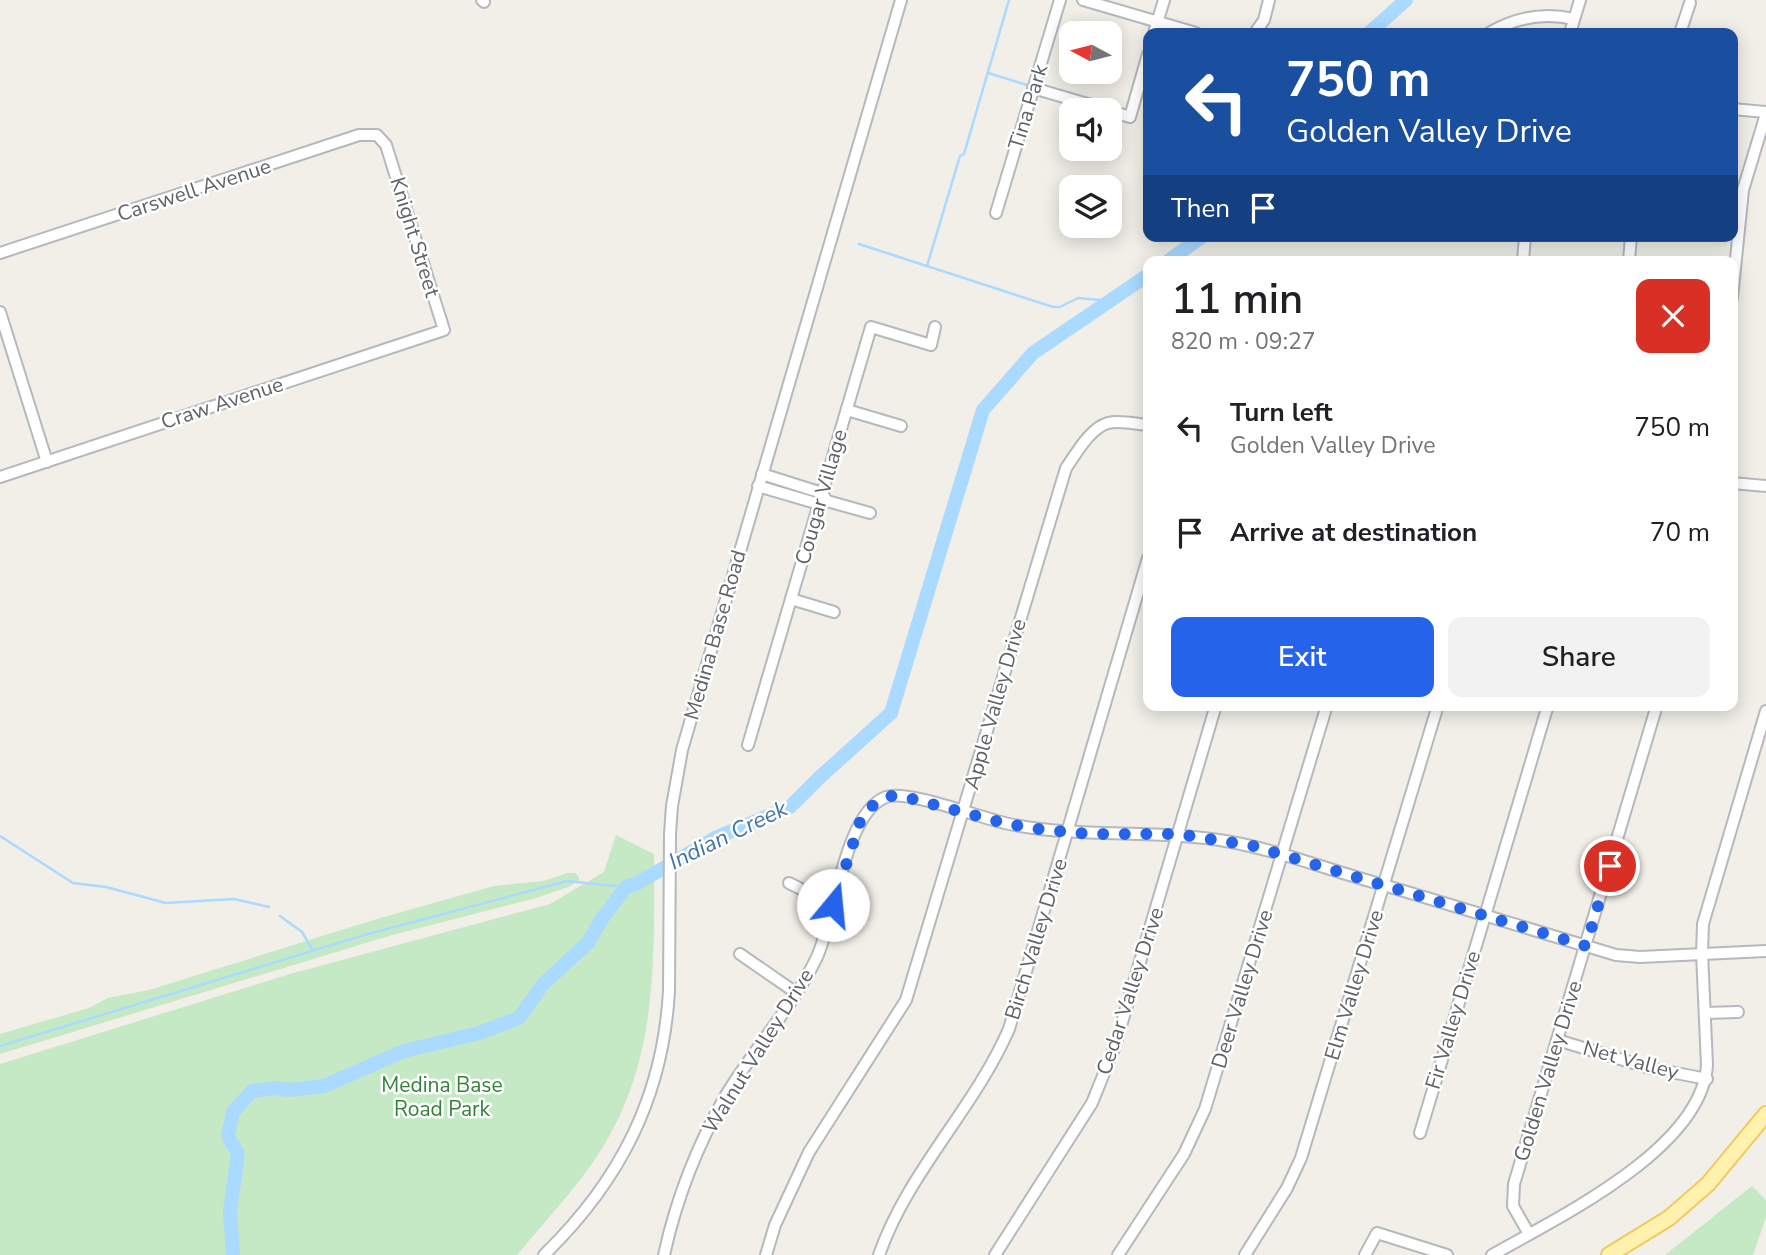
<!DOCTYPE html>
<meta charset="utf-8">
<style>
:root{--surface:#fff;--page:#f2f2f2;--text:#202124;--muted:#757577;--accent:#2563eb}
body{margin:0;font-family:"Nunito Sans",sans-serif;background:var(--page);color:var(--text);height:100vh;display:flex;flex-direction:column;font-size:26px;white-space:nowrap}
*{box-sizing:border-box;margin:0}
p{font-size:23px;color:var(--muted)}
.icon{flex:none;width:38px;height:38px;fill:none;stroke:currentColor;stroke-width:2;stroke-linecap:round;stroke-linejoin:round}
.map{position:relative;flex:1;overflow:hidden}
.side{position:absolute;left:1143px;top:256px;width:595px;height:455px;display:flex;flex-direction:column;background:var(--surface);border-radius:14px;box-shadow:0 4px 18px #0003}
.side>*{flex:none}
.hud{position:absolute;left:1143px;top:28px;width:595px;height:214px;border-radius:14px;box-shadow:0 4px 18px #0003;background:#1a4fa0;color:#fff;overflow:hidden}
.needle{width:46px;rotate:277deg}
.buttons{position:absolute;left:1059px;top:21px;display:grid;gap:14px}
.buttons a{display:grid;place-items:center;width:63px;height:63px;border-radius:14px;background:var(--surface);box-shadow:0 4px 18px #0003;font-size:35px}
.pin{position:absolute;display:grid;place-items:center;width:60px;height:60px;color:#fff;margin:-30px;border:4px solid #fff;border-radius:50%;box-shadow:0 2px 7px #0007}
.me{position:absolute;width:77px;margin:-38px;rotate:17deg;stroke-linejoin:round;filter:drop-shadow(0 0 5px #0008)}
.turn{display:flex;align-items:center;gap:24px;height:147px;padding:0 28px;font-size:32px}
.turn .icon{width:91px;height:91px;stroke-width:2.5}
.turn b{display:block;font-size:49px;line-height:60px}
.then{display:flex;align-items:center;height:66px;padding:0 28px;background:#0003;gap:14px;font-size:26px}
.round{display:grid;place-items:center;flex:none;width:74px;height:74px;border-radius:14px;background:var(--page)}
.overview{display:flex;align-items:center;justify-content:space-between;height:119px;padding:0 28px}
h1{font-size:42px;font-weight:600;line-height:52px}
.cta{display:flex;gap:14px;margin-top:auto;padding:14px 28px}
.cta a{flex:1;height:80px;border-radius:14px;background:var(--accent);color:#fff;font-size:28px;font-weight:600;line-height:80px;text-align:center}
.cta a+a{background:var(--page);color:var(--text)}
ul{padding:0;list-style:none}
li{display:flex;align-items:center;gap:21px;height:105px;padding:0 28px}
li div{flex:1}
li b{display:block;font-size:26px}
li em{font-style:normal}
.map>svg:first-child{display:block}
.green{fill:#c5e8c5}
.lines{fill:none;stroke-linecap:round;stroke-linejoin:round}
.stream{stroke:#aadaff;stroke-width:2.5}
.river{stroke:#aadaff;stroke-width:14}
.minor-casing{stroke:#b5b8bc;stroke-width:14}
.major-casing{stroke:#f2c960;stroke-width:18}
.minor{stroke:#fff;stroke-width:10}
.major{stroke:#fff2af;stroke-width:14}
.route{stroke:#2563eb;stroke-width:12;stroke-dasharray:0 21.6}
.labels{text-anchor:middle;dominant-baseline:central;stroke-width:5;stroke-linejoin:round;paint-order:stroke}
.street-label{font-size:21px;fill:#5f6368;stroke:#fff}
.park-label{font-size:21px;fill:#348238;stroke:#fff}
.water-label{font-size:23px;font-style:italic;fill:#4174aa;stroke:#fff}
</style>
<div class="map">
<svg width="1766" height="1255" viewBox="0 0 1766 1255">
<rect width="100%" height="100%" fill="#f1efe8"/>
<!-- green -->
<g class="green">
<path d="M616,835L654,854C654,958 659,1058 601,1150C577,1188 545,1221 517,1255H0V1064L290,974L550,904L604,872Z"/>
<polygon points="568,873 575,873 579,877 579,881 568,887 536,898 392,935 0,1054 0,1034 89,1008 108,998 149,990 377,919 494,886 544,881"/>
<polygon points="1752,1186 1766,1200 1766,1217 1753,1255 1665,1255"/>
</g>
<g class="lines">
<!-- stream -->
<g class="stream">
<polyline points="988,73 1027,85"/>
<polyline points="859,244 1053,307 1060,307 1078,298 1111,301"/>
<polyline points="927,266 960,156 964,154 1009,0"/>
<polyline points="0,836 73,883 106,887 166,903 234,899 269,907"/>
<polyline points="280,916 302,932 313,951"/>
<polyline points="0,1046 368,934 567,881 626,887"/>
</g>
<!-- river -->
<g class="river">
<polyline points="1369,33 1406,0"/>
<polyline points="1168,261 1203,236"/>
<polyline points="233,1255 230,1211 238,1154 228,1136 233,1112 252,1091 274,1088 288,1090 324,1086 404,1051 479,1033 519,1018 543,984 588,943 601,920 626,887 638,883 715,838 790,807 820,777 891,713 983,410 1033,353 1148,275"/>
</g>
<!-- minor casing -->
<g class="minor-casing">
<g id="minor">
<polyline points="482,0 484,2"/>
<polyline points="1083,0 1196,33"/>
<polyline points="1154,33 1164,0"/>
<polyline points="1255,33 1264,20 1269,0"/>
<path d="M1489,33C1516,17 1543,12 1574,19"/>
<polyline points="1570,33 1580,0"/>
<polyline points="1680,33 1690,3"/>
<polyline points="1033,88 1108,110"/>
<polyline points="1732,109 1766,112"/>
<polyline points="1110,111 1130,117 1148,54"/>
<polyline points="996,213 1060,0"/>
<polyline points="0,253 359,135 377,135 386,145 444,330 0,477"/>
<polyline points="1523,261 1525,236"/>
<polyline points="1629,261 1631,236"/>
<polyline points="1732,298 1743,190 1766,114"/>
<polyline points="0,312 47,462"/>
<polyline points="847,410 901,426"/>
<polyline points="762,474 822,493 825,498"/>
<polyline points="1732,483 1766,486"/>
<polyline points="758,486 819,504 827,501 870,513"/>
<polyline points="791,599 834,612"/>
<polyline points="748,745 871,327 931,345 935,327"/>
<polyline points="789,883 833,905"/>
<polyline points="740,954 795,992"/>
<polyline points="1705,1013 1738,1012"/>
<polyline points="1557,1040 1650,1068 1707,1079"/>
<polyline points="1420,1133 1548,705"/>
<polyline points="1529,1234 1513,1206 1514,1184 1657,705"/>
<path d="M544,1255C620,1181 663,1097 669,991L670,834L672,806L682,750L901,0"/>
<path d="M664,1255C676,1200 698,1144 726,1095C754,1049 794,1005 817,957C835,918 844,813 886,797C907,789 983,819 1009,824C1083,839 1157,828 1231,842C1276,850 1321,867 1366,880C1449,904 1533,930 1616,955L1640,957L1766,951"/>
<path d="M766,1255L775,1225L809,1152L906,1000L1066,468C1076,454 1090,428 1108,423C1120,420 1136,424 1148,425"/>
<path d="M879,1255C908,1172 974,1109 1009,1029L1148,558"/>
<polyline points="995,1255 1092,1103 1115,1046 1216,705"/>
<polyline points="1118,1255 1184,1154 1205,1109 1327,705"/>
<polyline points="1245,1255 1287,1188 1301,1158 1438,705"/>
<polyline points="1365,1255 1377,1233 1447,1255"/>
<path d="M1492,1255C1557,1218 1702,1149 1707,1065L1702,953L1703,924L1766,711"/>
</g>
</g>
<!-- major casing -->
<g class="major-casing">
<polyline id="major" points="1609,1255 1669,1218 1708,1184 1766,1114"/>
</g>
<!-- minor -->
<use href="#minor" class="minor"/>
<!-- major -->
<use href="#major" class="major"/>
</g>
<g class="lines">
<!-- route -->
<path class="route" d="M833,905L861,819C870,806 881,797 897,795L1008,824L1038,829L1088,834H1179L1253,846L1586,946L1610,866"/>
</g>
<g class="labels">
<!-- street labels -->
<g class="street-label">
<text transform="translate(1028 107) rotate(-73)">Tina Park</text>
<text transform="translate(194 190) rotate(-18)">Carswell Avenue</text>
<text transform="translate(415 237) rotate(73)">Knight Street</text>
<text transform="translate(222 403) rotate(-18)">Craw Avenue</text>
<text transform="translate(821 497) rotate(-74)">Cougar Village</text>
<text transform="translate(715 635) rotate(-74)">Medina Base Road</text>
<text transform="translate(995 704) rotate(-74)">Apple Valley Drive</text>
<text transform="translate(1036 939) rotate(-73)">Birch Valley Drive</text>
<text transform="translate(1354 985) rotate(-73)">Elm Valley Drive</text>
<text transform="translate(1242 989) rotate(-73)">Deer Valley Drive</text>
<text transform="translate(1130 991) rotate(-72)">Cedar Valley Drive</text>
<text transform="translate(1453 1020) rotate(-73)">Fir Valley Drive</text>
<text transform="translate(758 1051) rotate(-58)">Walnut Valley Drive</text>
<text transform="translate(1631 1060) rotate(15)">Net Valley</text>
<text transform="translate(1548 1071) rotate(-73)">Golden Valley Drive</text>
</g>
<!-- park labels -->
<g class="park-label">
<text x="442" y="1085">Medina Base<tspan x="442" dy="24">Road Park</tspan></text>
</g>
<!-- water labels -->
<g class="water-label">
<text transform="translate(728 835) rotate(-26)">Indian Creek</text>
</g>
</g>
</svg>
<div class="buttons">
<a><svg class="needle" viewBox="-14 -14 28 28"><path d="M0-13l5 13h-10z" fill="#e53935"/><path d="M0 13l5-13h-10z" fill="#757577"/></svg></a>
<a><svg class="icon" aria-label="sound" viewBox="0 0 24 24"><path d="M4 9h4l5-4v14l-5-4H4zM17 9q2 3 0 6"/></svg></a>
<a><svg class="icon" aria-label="layers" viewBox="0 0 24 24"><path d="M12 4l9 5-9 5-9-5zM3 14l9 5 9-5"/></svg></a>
</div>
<div class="pin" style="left:1610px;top:866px;background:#d93025"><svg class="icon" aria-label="arrive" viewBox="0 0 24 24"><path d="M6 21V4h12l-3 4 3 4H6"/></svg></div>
<svg class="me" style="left:833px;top:905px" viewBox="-20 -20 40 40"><circle r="19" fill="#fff"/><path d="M0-13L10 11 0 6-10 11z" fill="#2563eb"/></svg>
<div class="hud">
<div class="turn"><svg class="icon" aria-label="left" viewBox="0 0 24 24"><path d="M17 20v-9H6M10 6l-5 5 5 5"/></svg><div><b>750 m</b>Golden Valley Drive</div></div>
<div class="then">Then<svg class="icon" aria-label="arrive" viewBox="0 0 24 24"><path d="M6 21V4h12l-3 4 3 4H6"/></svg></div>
</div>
<section class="side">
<div class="overview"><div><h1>11 min</h1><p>820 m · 09:27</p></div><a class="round" style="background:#d93025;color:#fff"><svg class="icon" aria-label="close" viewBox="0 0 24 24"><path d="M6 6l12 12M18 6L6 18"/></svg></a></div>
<ul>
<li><svg class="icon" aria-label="left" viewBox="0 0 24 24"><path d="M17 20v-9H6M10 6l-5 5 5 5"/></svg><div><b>Turn left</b><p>Golden Valley Drive</p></div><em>750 m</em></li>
<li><svg class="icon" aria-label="arrive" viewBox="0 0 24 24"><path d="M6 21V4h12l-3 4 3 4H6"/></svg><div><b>Arrive at destination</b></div><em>70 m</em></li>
</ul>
<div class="cta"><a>Exit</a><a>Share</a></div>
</section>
</div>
